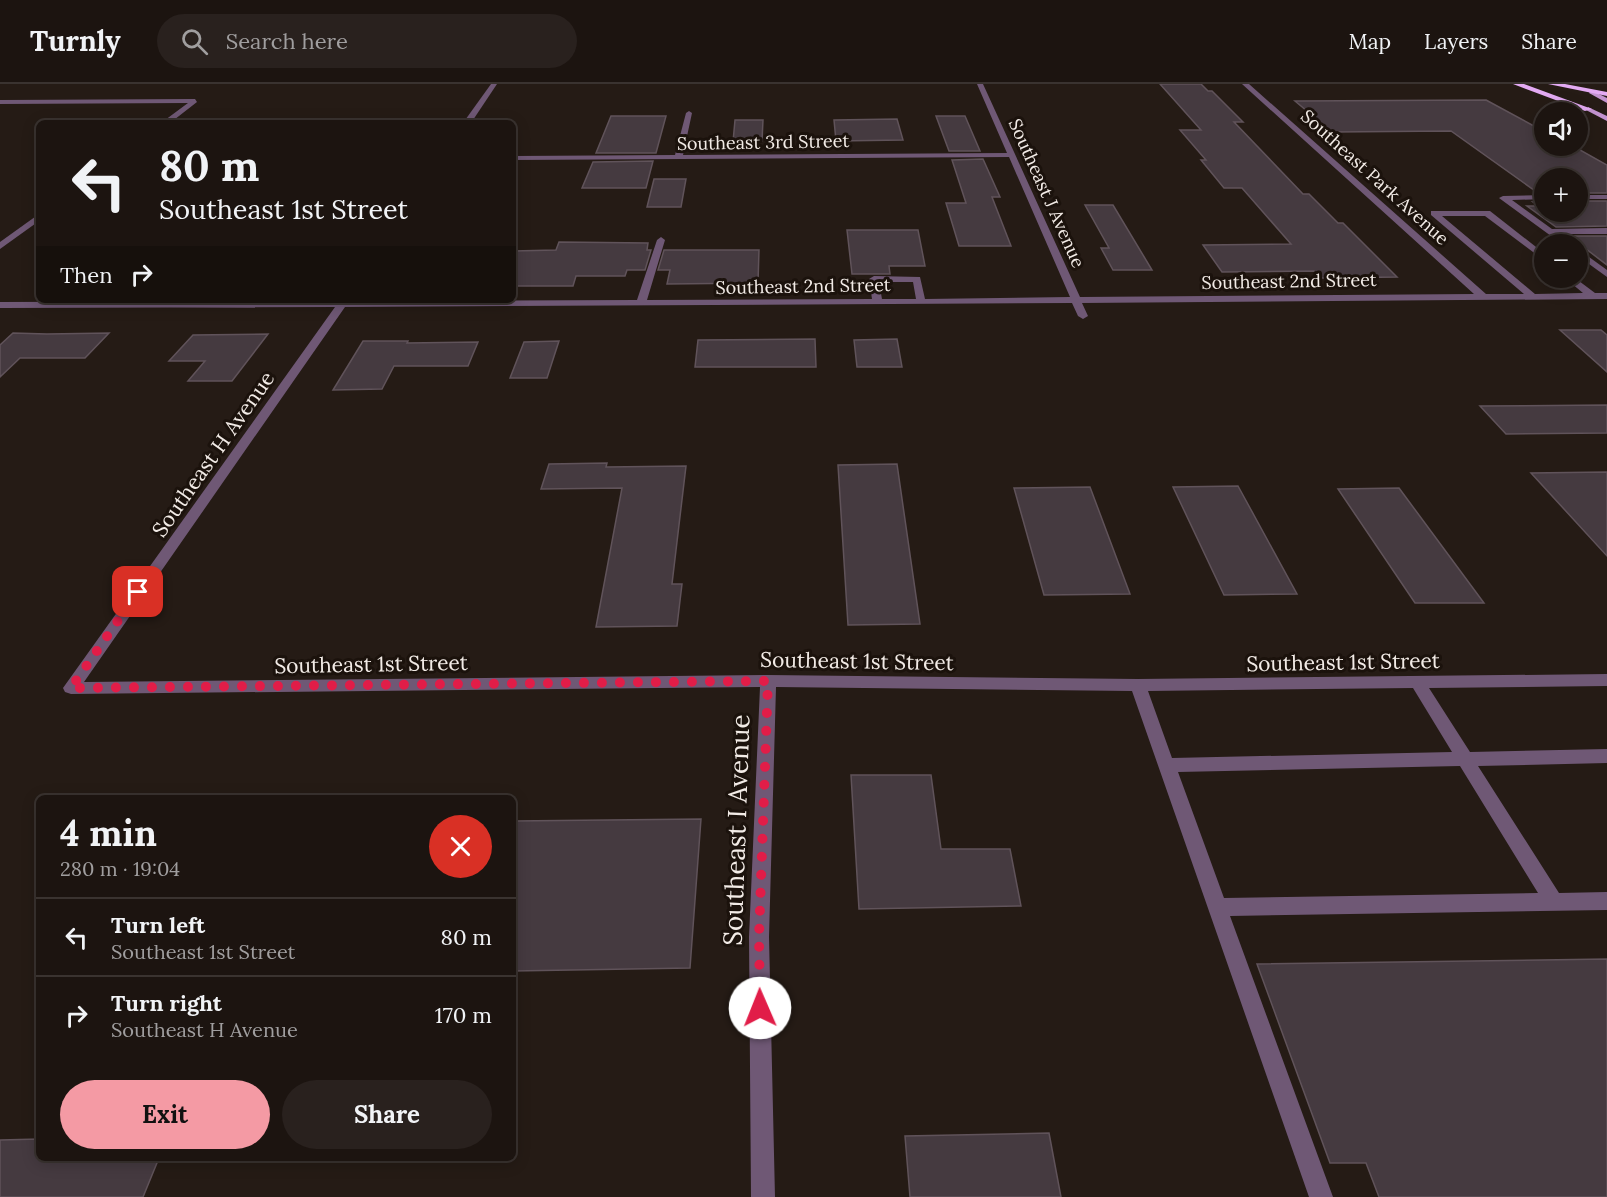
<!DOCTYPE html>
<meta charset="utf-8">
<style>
:root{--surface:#1c1410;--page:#29211e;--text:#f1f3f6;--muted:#a09e9f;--line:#3a3330;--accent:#f49aa4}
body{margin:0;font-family:Lora,serif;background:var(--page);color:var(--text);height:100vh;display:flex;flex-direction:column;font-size:22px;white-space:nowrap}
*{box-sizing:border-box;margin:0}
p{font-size:20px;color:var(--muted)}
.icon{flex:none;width:33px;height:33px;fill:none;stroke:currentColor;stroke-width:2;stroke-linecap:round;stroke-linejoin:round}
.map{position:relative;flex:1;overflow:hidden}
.side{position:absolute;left:36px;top:711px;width:480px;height:366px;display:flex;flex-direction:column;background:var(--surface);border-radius:9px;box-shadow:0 3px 15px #0003,0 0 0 2px var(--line)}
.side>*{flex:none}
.top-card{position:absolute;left:36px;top:36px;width:480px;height:183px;border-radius:9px;box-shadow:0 3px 15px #0003,0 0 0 2px var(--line);background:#1c1410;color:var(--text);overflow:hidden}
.tools{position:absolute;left:1534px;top:18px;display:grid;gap:12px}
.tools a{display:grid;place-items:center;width:54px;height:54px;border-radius:50%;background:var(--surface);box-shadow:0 3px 15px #0003,0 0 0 2px var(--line);font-size:30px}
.pin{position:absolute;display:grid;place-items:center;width:51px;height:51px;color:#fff;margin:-26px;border-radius:12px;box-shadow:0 3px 9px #0006}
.me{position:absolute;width:66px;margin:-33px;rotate:359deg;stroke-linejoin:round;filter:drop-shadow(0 0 4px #0008)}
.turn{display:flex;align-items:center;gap:21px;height:126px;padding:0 24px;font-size:27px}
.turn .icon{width:78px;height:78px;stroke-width:2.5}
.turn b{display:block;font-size:42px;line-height:51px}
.then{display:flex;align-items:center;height:57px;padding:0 24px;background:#0003;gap:12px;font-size:22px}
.round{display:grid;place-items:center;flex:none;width:63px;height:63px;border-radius:32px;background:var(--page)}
.summary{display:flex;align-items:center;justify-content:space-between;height:102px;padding:0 24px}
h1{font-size:36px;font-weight:700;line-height:45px}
.cta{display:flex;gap:12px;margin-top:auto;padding:12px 24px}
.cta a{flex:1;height:69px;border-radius:36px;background:var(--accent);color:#111;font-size:24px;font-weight:700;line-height:69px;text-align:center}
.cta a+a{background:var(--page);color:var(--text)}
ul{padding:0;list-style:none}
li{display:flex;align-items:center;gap:18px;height:78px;padding:0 24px;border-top:2px solid var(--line)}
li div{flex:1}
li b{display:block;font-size:22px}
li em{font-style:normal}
header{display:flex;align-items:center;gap:36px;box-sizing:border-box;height:84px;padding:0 30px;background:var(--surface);border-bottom:2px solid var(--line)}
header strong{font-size:28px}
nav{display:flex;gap:33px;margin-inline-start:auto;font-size:21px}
.search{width:420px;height:54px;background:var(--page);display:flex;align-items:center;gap:15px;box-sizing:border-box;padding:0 21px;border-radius:33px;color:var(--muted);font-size:22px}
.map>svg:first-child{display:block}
.building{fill:#453a40;stroke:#60535a;stroke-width:1.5}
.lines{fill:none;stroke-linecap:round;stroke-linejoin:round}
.minor{fill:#6f5875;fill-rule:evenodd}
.major{fill:#c293cf;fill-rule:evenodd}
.highway{fill:#e3aaf3;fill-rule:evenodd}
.route{stroke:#e11d48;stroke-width:10;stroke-dasharray:0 18}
.labels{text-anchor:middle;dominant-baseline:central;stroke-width:6;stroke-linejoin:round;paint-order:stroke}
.far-street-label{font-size:18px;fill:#f2ebe6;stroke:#1b120c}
.street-label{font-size:21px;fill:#f2ebe6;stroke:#1b120c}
.near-street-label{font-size:26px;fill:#f2ebe6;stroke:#1b120c}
</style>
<header>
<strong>Turnly</strong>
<div class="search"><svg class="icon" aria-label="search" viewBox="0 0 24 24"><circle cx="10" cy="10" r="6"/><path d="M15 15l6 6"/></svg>Search here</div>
<nav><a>Map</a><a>Layers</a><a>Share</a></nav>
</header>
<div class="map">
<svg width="1607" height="1113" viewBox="0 0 1607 1113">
<rect width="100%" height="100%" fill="#251b15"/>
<!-- building -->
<g class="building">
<polygon points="1160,0 1201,0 1208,7 1212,7 1243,38 1234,38 1303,110 1309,110 1338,139 1343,139 1397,193 1320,194 1314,187 1222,188 1203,161 1291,160 1242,104 1224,104 1201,76 1206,76 1180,46 1201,46"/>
<polygon points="1486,16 1545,48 1545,62 1573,62 1607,81 1607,109 1578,109 1578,94 1545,94 1545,109 1538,109 1451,47 1332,48 1295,17"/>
<polygon points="611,32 666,32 656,69 596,69"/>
<polygon points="936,32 965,32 980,67 949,67"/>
<polygon points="897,35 903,56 836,57 834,36"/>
<polygon points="735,36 763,36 762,57 733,58"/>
<polygon points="983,75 1000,113 992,113 1011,162 959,162 946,119 966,119 952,76"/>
<polygon points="653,77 646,104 582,104 593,78"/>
<polygon points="654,95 686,95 681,123 647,123"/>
<polygon points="1578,117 1607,117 1607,142 1556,143 1527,122 1539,122 1533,118 1545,118 1545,128 1578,128"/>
<polygon points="1085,121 1113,121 1152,186 1113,186 1101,164 1109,164"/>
<polygon points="847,146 918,146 925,182 889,182 890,190 852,190"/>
<polygon points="1569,152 1607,152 1607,181"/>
<polygon points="559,158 648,159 647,166 651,166 645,186 627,186 625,192 576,192 573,202 513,202 513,167 556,166"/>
<polygon points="664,166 759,166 758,199 667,200 670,186 658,186"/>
<polygon points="1560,246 1601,246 1607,251 1607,288"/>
<polygon points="13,249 47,250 109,249 85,274 20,274 0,293 0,261"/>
<polygon points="268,250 232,297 188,297 205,277 169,277 193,251"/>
<polygon points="815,255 816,283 695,283 698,256"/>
<polygon points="897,255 902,283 857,283 854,256"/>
<polygon points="363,257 408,257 407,259 478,258 468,282 394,282 382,305 333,306"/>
<polygon points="559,257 547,294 510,294 524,258"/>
<polygon points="1607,321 1607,349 1506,350 1480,322"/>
<polygon points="607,379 606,383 686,382 672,500 682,500 677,542 596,543 622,404 541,405 549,380"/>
<polygon points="897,380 920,540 848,541 838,381"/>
<polygon points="1607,388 1607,472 1531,389"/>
<polygon points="1238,402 1297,510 1224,511 1173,403"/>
<polygon points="1090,403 1130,510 1044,511 1014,404"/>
<polygon points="1399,404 1484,519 1415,519 1338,405"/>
<polygon points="851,691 931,691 941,765 1010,765 1021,822 859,825"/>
<polygon points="701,735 690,884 513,887 513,737"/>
<polygon points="1607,875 1607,1113 1379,1113 1366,1079 1330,1079 1257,880"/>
<polygon points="1049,1049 1061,1113 910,1113 905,1052"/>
<polygon points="39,1055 39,1074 159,1074 143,1113 0,1113 0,1056"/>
</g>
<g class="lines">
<!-- minor -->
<g class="minor">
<polygon points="491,0 497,0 471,39 463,39"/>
<path d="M977,0H983L1080,213L1474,210L1242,0H1249L1486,210H1524L1431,131V127H1490L1545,170V177L1485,132H1442L1535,210L1583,209L1565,194H1575L1595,209H1607V215L1082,219L1088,232L1083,235L1078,232L1072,219L345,223L84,598L768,591L1138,595L1607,590V602L1429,604L1470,668L1607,665V679L1478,682L1559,809L1607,808V826L1230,832L1333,1113H1309L1132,607L776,603L769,853L775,1113H751L749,853L760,603L71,610L65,608L63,604L335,223L0,224V218L637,216L657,156L661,153L665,156L647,216L872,215L869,195L874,192L920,193L925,215L1070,213L1009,73L513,76V72L675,71L686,29L689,27L692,29L683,71L1007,69ZM879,198H913L916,215H882ZM1413,604L1452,668L1172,674L1148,607ZM1460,682L1538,809L1224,814L1178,688Z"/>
<polygon points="195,15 197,18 170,39 161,39 188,19 0,20 0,16"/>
<polygon points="1545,111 1545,115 1512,116 1552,145 1607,144 1607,150 1559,150 1571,160 1562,160 1499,114 1503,112"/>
<rect x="1578" y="111" width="29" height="4"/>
<polygon points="39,130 39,137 0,165 0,158"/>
<polygon points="1578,165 1607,186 1607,193 1578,172"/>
</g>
<!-- major -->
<g class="major">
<polygon points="1591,6 1607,14 1607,19 1589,9"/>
<polygon points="1588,23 1607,32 1607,37 1586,26"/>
</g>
<!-- highway -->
<g class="highway">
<polygon points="1513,0 1524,0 1592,25 1585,27"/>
<polygon points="1548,0 1565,0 1607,8 1607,12"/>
</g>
</g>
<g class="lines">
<!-- route -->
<polyline class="route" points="138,508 71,604 768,597 759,853 760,924"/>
</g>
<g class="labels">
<!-- far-street labels -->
<g class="far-street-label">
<text transform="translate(763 58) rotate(-1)">Southeast 3rd Street</text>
<text transform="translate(1375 93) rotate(42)">Southeast Park Avenue</text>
<text transform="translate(1047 109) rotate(66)">Southeast J Avenue</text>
<text transform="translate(1289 197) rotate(-1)">Southeast 2nd Street</text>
<text transform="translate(803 202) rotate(-1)">Southeast 2nd Street</text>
</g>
<!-- street labels -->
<g class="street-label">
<text transform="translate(213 370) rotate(-55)">Southeast H Avenue</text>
<text transform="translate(857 577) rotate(1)">Southeast 1st Street</text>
<text transform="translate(1343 578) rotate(-1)">Southeast 1st Street</text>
<text transform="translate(371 580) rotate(-1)">Southeast 1st Street</text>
</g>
<!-- near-street labels -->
<g class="near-street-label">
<text transform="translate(736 746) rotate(-88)">Southeast I Avenue</text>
</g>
</g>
</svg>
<div class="tools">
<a><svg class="icon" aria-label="sound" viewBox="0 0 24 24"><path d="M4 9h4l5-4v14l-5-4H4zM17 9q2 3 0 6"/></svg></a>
<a>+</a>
<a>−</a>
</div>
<div class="pin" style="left:138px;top:508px;background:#d93025"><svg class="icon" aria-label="arrive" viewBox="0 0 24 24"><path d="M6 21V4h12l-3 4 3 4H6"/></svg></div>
<svg class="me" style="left:760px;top:924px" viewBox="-20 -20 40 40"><circle r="19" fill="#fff"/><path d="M0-13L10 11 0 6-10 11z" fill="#e11d48"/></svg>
<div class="top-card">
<div class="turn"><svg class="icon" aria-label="left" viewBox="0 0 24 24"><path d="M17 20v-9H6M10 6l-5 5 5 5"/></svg><div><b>80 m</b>Southeast 1st Street</div></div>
<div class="then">Then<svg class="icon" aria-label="right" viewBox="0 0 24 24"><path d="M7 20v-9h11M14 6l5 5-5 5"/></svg></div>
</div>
<section class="side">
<div class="summary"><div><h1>4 min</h1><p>280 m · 19:04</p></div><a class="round" style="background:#d93025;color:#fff"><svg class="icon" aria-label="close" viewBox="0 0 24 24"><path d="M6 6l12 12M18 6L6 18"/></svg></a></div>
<ul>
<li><svg class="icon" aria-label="left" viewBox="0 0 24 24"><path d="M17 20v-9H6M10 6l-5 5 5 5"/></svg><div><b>Turn left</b><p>Southeast 1st Street</p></div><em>80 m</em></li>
<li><svg class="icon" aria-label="right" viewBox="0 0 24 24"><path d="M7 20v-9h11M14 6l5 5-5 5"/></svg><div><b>Turn right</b><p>Southeast H Avenue</p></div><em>170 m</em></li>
</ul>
<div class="cta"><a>Exit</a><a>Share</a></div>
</section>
</div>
